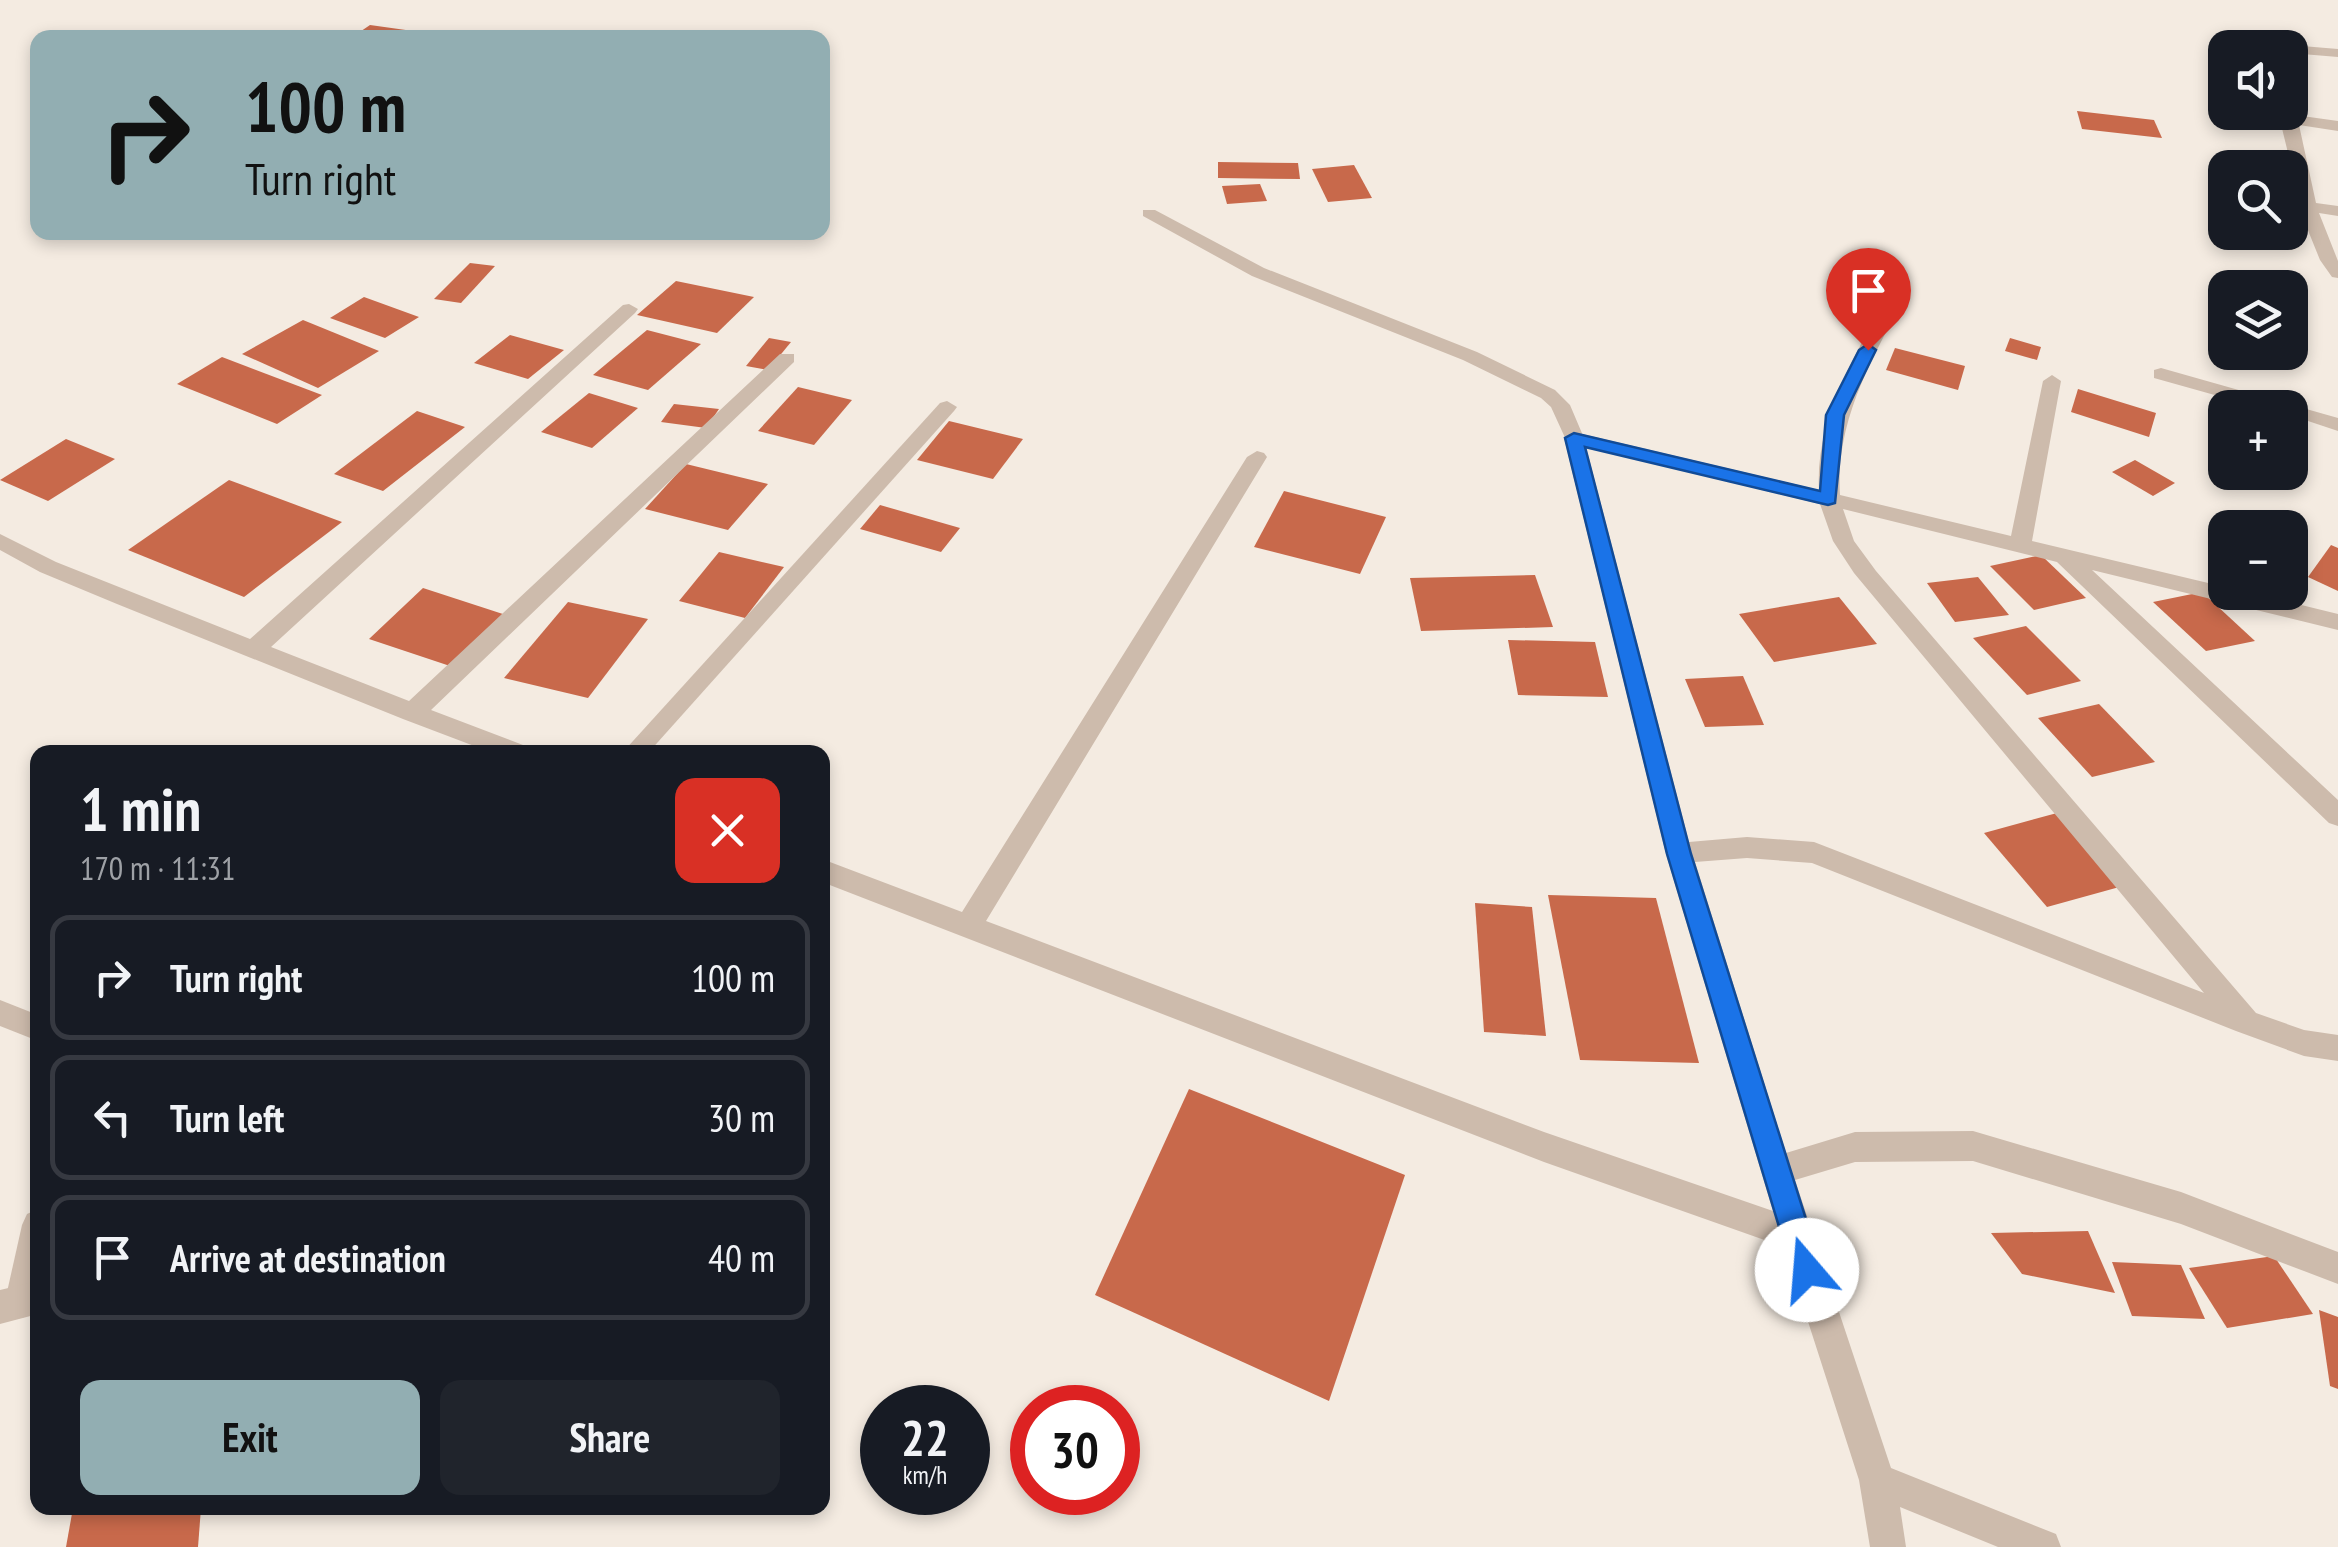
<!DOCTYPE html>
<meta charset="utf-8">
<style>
:root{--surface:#171b24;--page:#20242c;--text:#f1f3f6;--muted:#9ea1a6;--line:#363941;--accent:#92aeb2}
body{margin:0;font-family:"PT Sans Narrow",sans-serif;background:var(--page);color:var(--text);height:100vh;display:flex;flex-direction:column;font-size:38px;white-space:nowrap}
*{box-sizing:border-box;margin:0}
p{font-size:32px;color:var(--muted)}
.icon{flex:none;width:55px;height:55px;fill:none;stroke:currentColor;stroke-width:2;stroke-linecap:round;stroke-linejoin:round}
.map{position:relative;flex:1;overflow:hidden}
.details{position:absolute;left:30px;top:745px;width:800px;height:770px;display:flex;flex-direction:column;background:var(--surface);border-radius:20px;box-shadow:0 5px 15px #0003}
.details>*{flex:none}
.hud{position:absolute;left:30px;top:30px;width:800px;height:210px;border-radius:20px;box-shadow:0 5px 15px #0003;background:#92aeb2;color:#111;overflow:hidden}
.fabs{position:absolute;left:2208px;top:30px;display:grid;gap:20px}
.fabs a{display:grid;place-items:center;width:100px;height:100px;border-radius:20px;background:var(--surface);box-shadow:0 5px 15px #0003;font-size:50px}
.speed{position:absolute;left:860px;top:1385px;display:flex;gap:20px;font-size:50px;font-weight:700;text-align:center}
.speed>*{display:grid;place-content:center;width:130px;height:130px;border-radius:50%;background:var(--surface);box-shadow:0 5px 15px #0003;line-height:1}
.speed small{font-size:25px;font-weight:400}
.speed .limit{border:15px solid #d22;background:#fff;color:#111}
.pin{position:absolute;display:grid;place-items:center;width:85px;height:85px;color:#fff;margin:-102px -42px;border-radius:50% 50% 50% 0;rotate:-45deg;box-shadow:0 0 10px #0007}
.pin .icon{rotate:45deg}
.me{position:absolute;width:110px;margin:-55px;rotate:342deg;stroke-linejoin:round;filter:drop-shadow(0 0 8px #0008)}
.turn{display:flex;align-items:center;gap:35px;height:210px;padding:0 50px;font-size:45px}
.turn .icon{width:130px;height:130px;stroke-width:2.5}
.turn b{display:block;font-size:70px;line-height:85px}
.round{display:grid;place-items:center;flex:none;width:105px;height:105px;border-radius:20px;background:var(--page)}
.head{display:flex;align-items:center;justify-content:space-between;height:170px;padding:0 50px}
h1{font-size:60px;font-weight:700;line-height:75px}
.cta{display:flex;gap:20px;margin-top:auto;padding:20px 50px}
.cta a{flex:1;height:115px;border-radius:20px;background:var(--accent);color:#111;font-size:40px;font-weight:700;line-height:115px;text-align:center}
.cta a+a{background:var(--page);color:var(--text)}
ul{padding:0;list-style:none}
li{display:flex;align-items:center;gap:30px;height:125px;margin:0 20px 15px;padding:0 30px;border:5px solid var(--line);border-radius:20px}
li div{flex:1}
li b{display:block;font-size:38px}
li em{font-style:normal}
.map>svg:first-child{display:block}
.building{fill:#c8694b}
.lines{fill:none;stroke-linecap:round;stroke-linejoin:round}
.service{fill:#cdbbac;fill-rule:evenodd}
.minor{fill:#cdbbac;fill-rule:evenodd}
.route{fill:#1a73e8;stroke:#114b97;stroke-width:2.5}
</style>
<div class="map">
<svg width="2338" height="1547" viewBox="0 0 2338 1547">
<rect width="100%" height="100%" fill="#f4ebe1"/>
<!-- building -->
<g class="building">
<polygon points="370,25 420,32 412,38 351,38"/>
<polygon points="2077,111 2154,120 2162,138 2082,129"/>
<polygon points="2236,152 2277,157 2283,168 2243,168"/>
<polygon points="1218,162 1298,163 1300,179 1218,178"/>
<polygon points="1354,165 1372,198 1328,202 1312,169"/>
<polygon points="1260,184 1267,201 1227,204 1222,186"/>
<polygon points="470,263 495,266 461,303 434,299"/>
<polygon points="676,281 754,297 717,333 637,315"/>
<polygon points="364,297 419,317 385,338 330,318"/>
<polygon points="303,320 379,351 318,388 242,354"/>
<polygon points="647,330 701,344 648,390 593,375"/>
<polygon points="510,335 564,350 528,379 474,363"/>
<polygon points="769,338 791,342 768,370 746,366"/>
<polygon points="2010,338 2041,347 2037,360 2005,351"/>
<polygon points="1895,348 1965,366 1958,390 1886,370"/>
<polygon points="222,357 322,395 277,424 177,384"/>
<polygon points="798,387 852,400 814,445 758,431"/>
<polygon points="2078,389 2156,413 2149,437 2071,412"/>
<polygon points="589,393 638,408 592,448 541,432"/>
<polygon points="674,404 719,409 706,428 661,422"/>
<polygon points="417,411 465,427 383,491 334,474"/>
<polygon points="949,421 1023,439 993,479 917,460"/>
<polygon points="66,439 115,459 48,501 0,480"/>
<polygon points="2135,460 2175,483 2153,496 2112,472"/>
<polygon points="686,464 768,484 728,530 645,509"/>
<polygon points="229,480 342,522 244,597 128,550"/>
<polygon points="1284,491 1386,517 1360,574 1254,547"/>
<polygon points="880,505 960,528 941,552 860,529"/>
<polygon points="2331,545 2338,548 2338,591 2308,577"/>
<polygon points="719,552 784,567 745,618 679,601"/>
<polygon points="2041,555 2086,598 2034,610 1990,566"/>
<polygon points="1535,575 1553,627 1421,631 1410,578"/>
<polygon points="1978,577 2009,615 1955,622 1927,583"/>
<polygon points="423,588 509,616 456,668 369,639"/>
<polygon points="2202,592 2255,641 2206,651 2153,602"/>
<polygon points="1839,597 1877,644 1774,662 1739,614"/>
<polygon points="568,602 648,619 588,698 504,678"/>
<polygon points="2026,626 2081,681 2027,695 1973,638"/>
<polygon points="1508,640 1595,642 1608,697 1518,695"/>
<polygon points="1743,676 1764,725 1705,727 1685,679"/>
<polygon points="2099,704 2155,762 2092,777 2038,718"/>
<polygon points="2057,813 2123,886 2047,907 1984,833"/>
<polygon points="1548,895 1656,898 1699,1063 1580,1060"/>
<polygon points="1475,903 1532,907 1546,1036 1484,1032"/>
<polygon points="1189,1089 1405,1175 1329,1401 1095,1295"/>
<polygon points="2088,1231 2115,1293 2022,1274 1991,1233"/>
<polygon points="2274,1256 2313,1314 2227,1328 2189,1268"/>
<polygon points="2112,1262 2181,1265 2205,1319 2132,1316"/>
<polygon points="2319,1310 2338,1317 2338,1389 2330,1386"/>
<polygon points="73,1508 201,1508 198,1547 66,1547"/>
</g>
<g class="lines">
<!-- service -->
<g class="service">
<polygon points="1143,210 1155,210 1264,268 1477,352 1555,390 1570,405 1584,438 1581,442 1567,442 1551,407 1541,398 1463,360 1252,276 1143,216"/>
<polygon points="0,1000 38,1015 38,1041 0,1026"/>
<polygon points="38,1209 38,1304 34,1313 22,1318 10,1313 5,1301 22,1225 27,1214"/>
</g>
<!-- minor -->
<g class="minor">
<polygon points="2290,45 2338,49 2338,57 2290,53 2290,48 2284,48"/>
<polygon points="2290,109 2295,115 2338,121 2338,131 2299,125 2316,203 2338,206 2338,216 2319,213 2338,261 2338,278 2332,277 2320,260 2305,223 2278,112 2290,112"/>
<path d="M1898,288L1907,293C1873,357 1835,420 1840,495L2011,536L2043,381L2052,375L2061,381L2032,541L2225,587V592H2248L2338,614V630L2092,570L2338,800V826L2329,823L2057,562L1843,509L1854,541L1876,571L2256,1013L2304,1030L2338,1035V1061L2304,1056L2236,1031L1812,863L1747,858L1695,862L1786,1153L1855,1132L1973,1131L2181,1192L2338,1252V1284L2181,1224L1973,1161L1855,1162L1795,1180L1891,1468L2056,1534L2061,1547H1998L1900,1507L1906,1547H1870L1859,1480L1784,1247L1544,1162L822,882V859L962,912L1247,457L1257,451L1264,453L1267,457L986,921L1544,1132L1773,1211L1666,854L1564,438L1574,432L1819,490C1815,418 1856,354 1889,293ZM1586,447L1820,504L1833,541L1854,573L2204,993L1814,842L1747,837L1689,842Z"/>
<polygon points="629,304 638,309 635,313 271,647 409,701 780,354 794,354 794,362 431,710 523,745 526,752 490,752 403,719 117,604 40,572 0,550 0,534 56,562 250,639 623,305"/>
<polygon points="2161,368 2338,418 2338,431 2290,415 2290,408 2261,408 2154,378 2154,370"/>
<polygon points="947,401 957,407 954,411 649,752 623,752 940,403"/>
<polygon points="38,1281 38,1314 0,1324 0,1290"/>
</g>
</g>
<!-- route -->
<polygon class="route" points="1868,344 1876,350 1844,415 1835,503 1828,505 1585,447 1691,854 1822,1270 1818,1280 1807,1285 1797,1280 1792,1270 1667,854 1565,438 1574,433 1820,491 1826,415 1859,350"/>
</svg>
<div class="fabs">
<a><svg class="icon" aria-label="sound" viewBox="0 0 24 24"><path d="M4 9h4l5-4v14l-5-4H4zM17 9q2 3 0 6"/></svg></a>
<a><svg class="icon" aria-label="search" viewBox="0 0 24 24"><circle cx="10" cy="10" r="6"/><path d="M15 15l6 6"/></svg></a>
<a><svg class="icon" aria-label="layers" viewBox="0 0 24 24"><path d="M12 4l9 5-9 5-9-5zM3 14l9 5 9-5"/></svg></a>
<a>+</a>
<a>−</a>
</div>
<div class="speed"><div>22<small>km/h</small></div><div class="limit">30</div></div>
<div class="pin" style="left:1868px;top:350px;background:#d93025"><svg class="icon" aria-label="arrive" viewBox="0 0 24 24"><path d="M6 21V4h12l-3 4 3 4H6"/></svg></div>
<svg class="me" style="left:1807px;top:1270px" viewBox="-20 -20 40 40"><circle r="19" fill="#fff"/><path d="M0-13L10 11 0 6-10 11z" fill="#1a73e8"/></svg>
<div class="hud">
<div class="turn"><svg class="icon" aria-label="right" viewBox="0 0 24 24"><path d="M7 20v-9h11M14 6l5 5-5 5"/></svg><div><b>100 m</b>Turn right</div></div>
</div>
<section class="details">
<div class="head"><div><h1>1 min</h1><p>170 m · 11:31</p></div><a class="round" style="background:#d93025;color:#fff"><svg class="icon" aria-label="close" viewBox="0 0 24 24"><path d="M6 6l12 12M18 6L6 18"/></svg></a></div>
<ul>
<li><svg class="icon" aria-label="right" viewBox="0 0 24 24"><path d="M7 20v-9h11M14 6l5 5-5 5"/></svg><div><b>Turn right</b></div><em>100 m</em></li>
<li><svg class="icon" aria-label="left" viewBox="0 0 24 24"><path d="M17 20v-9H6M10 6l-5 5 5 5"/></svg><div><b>Turn left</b></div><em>30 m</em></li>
<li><svg class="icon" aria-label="arrive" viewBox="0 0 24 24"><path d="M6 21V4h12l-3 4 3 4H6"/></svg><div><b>Arrive at destination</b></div><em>40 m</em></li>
</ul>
<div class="cta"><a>Exit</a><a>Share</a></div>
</section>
</div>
